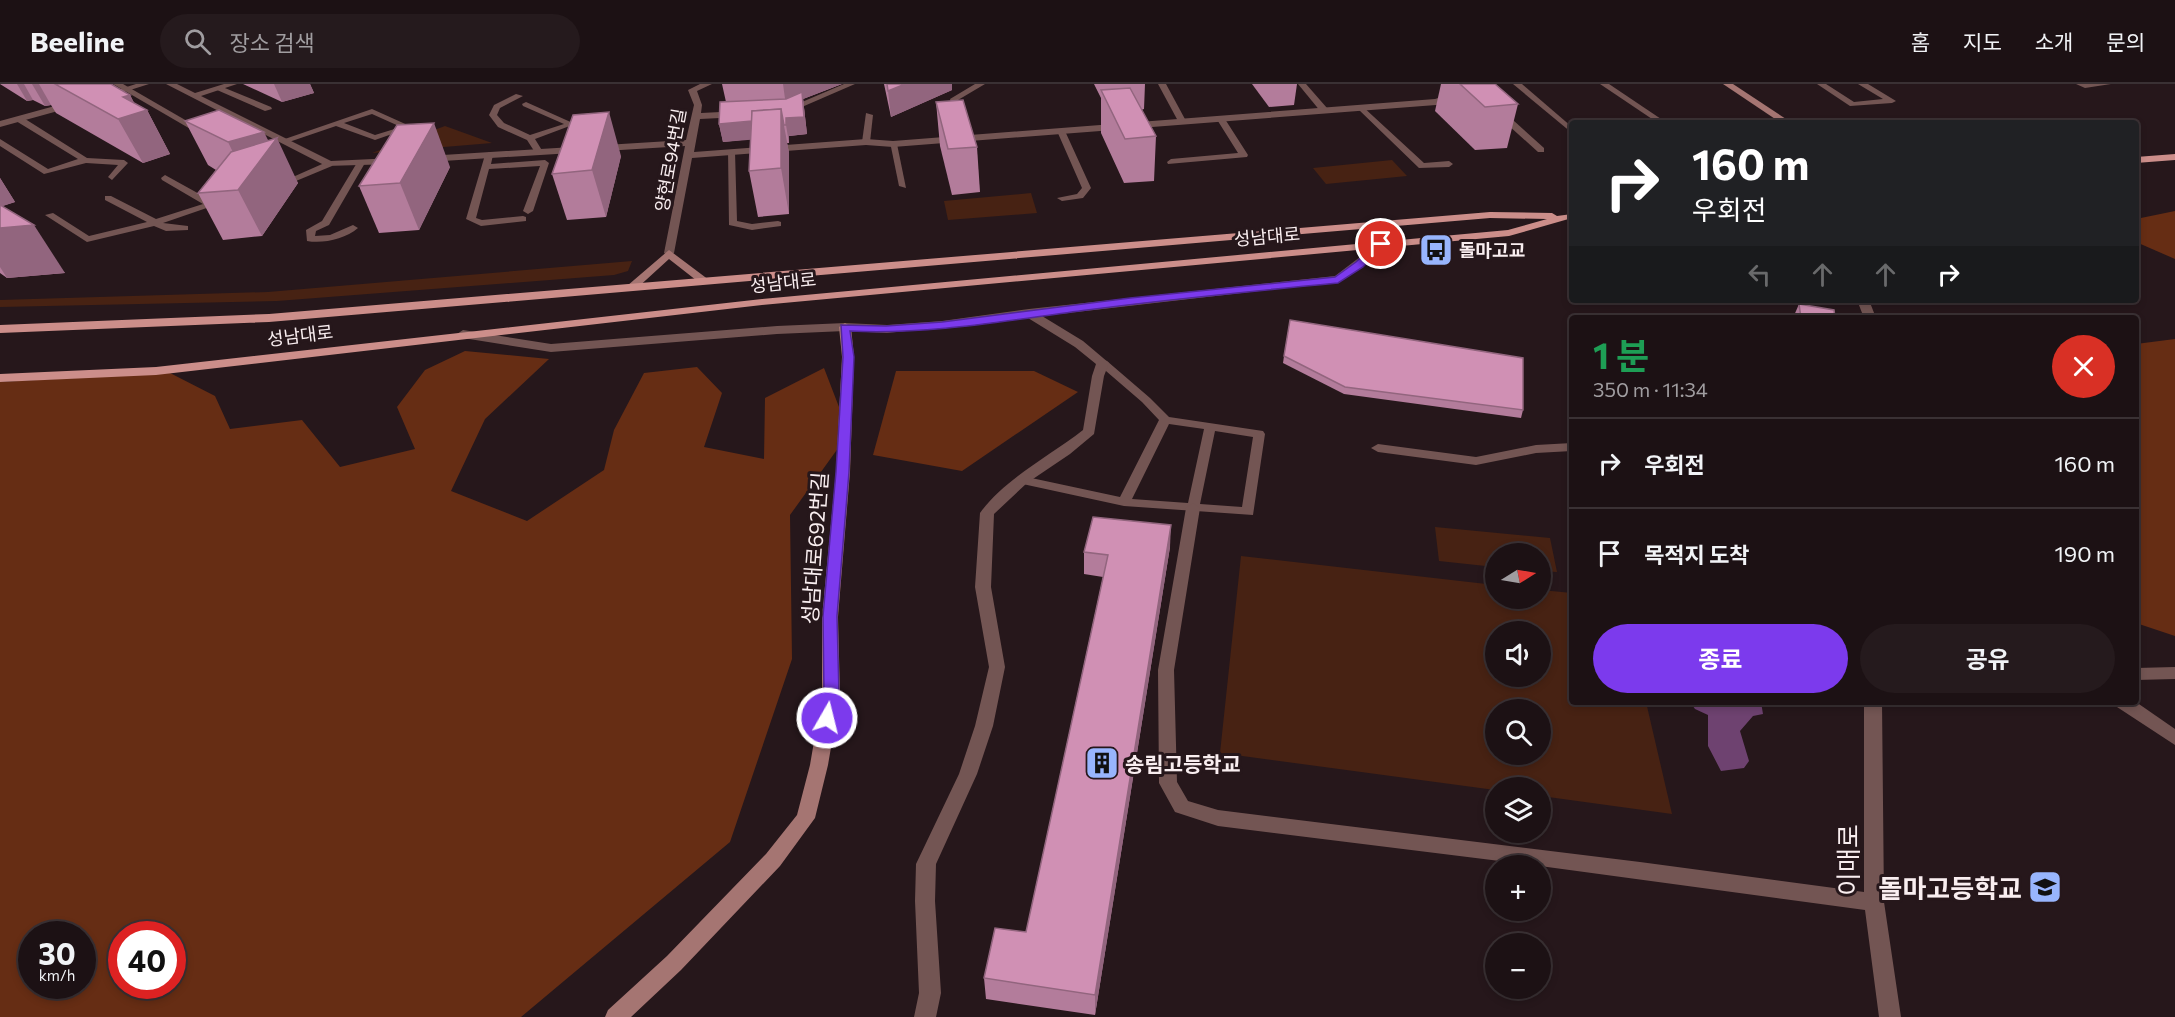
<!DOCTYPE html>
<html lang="ko">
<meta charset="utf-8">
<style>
:root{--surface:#1c1114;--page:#251a1d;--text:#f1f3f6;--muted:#a09da0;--line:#3a3134;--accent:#7c3aed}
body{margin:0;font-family:Commissioner,"Noto Sans KR",sans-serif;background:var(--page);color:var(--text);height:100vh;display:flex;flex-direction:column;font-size:22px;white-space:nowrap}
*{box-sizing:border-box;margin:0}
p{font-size:20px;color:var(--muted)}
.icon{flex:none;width:33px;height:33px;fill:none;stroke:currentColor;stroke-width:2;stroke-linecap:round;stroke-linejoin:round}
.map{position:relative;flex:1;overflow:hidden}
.sheet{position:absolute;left:1569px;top:231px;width:570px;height:390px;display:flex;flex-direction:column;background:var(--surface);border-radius:6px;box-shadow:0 3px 9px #0003,0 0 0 2px var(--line)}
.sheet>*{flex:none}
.hud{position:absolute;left:1569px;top:36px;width:570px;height:183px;border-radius:6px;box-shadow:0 3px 9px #0003,0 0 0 2px var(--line);background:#202124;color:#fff;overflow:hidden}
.needle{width:39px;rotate:79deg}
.buttons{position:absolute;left:1485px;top:459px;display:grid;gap:12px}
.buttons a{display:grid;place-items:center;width:66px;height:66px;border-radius:50%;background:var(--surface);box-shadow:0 3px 9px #0003,0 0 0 2px var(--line);font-size:30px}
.speed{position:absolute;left:18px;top:837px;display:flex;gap:12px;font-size:30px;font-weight:700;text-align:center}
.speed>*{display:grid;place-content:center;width:78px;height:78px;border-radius:50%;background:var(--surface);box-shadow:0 3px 9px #0003,0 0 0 2px var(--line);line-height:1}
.speed small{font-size:15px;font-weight:400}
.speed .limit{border:9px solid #d22;background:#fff;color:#111}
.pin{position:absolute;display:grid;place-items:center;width:51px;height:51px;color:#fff;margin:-26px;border:3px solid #fff;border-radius:50%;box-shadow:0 2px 6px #0007}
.me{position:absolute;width:66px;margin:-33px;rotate:8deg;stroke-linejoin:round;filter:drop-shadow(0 0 4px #0008)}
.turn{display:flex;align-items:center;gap:21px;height:126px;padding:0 24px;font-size:27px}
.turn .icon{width:78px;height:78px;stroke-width:2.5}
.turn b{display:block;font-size:42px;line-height:51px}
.lanes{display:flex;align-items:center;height:57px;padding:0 24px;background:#0003;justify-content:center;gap:30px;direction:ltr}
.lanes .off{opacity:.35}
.round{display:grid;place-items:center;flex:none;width:63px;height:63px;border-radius:32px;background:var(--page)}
.headline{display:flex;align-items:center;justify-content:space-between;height:102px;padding:0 24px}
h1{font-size:36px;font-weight:700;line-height:45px;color:#1e9e55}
.primary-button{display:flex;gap:12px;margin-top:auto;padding:12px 24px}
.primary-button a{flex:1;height:69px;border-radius:36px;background:var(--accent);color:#fff;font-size:24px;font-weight:700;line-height:69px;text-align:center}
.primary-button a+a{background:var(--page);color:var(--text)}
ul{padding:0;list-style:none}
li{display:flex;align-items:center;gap:18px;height:90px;padding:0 24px;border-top:2px solid var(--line)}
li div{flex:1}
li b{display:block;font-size:22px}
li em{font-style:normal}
header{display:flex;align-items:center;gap:36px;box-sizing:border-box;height:84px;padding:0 30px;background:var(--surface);border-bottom:2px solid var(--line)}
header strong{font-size:28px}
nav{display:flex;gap:33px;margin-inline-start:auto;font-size:21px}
.search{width:420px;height:54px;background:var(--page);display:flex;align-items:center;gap:15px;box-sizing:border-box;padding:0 21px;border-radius:33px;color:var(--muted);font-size:22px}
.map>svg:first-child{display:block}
.green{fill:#472213;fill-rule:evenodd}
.forest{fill:#662d14;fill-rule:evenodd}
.water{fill:#6e4270}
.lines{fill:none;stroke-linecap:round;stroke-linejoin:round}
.lane{fill:#735553;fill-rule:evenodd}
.street{fill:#735553;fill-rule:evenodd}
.secondary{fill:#a57572;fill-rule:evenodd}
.primary{fill:#cc8e8a;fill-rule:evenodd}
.wall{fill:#b37c9b}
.shaded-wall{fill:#92657e}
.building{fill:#d090b4;stroke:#92657e;stroke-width:1.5}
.route{fill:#7c3aed;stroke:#51269a;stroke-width:1.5}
.labels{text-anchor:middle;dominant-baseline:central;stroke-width:6;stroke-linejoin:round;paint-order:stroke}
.far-street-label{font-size:18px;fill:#f9eef0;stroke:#26171b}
.far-poi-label{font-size:18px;font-weight:bold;fill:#f9eef0;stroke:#26171b;text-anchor:start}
.street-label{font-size:21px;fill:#f9eef0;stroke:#26171b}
.poi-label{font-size:21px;font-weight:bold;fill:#f9eef0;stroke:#26171b;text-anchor:start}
.near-street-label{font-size:26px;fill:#f9eef0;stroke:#26171b}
.near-poi-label{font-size:26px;font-weight:bold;fill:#f9eef0;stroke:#26171b;text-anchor:end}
</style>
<header>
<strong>Beeline</strong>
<div class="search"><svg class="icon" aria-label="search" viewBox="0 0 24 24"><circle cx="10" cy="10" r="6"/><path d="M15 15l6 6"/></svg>장소 검색</div>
<nav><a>홈</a><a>지도</a><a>소개</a><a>문의</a></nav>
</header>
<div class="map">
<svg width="2175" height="933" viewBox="0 0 2175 933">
<rect width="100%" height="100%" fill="#26171b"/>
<!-- green -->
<g class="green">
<polygon points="445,42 492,59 372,69"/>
<polygon points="1392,76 1407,92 1326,100 1313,84"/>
<polygon points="1031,109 1037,129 948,136 944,117"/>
<polygon points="632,177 628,187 614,191 277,217 0,223 0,216 268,208"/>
<polygon points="1435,443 1550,454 1557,488 1541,487 1540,470 1496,470 1495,483 1439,477"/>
<path d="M1241,472L1495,501L1496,514H1540L1541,506L1572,509V618H1646L1672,730L1541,712L1540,704H1496L1495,706L1220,669ZM1496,548H1540V592H1496ZM1496,626H1540V670H1496Z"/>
</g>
<!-- forest -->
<g class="forest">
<polygon points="2175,127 2175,175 2136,158 2136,135"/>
<polygon points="2175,255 2175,552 2136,539 2136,260"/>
<path d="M465,267L549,275L485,335L451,407L527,437L604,386L614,346L644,289L697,283L722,309L704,363L764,375L765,314L824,284L849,349L790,431L792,575L730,758L521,933H0V298L170,289L215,312L230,345L302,336L340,383L415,365L397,323L425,286ZM32,850H82V902H32ZM122,850H172V902H122Z"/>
<polygon points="896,287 1034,287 1078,308 962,387 873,371"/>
</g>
<!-- water -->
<polygon class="water" points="1690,618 1761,618 1763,630 1753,632 1740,647 1749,677 1744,684 1721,687 1708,662 1708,631 1695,625"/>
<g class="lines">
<!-- lane -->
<g class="lane">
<polygon points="113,0 123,0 206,48 199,50"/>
<polygon points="975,0 985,0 958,16 963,34 956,36 950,15"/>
<polygon points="1158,0 1166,0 1186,37 1185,39 1178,37"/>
<polygon points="1298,0 1306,0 1327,24 1327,28 1321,28"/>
<polygon points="1513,0 1522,0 1572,43 1572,49"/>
<polygon points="1600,0 1609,0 1667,39 1658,39"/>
<polygon points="1817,0 1826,0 1854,18 1883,15 1858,0 1868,0 1896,17 1892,19 1850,22"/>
<polygon points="2076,0 2111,0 2085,4"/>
<polygon points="220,2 271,23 272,25 265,27 217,6 216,4"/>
<polygon points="516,10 523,12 500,24 497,31 504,39 530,51 564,40 523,22 522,20 526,18 575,40 535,55 543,68 536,70 527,56 498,43 489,31 494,21"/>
<polygon points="1361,21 1424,79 1449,77 1453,80 1449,83 1419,84 1358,25 1357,23"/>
<path d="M372,25L412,43L375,56L336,42L286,59L279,57ZM372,30L401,43L375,51L344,39Z"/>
<polygon points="1497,27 1503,27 1544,64 1544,68 1538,68 1497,31"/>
<polygon points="866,29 873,31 870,58 866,61 862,58"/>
<polygon points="1217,32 1223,32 1248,71 1247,73 1168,80 1167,78 1171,75 1238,69 1216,34"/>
<polygon points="16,33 22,33 87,74 124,76 128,79 112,96 108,93 118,81 86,79 44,90 0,62 0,55 48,85 78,75 16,37"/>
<polygon points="1058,45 1065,47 1091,104 1083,114 1062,117 1057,114 1077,110 1082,104 1057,47"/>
<polygon points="890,58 897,60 906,104 899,102"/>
<polygon points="728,66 735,68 737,137 752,140 778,137 781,138 781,142 752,146 729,141"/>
<polygon points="489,68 493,71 491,80 545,76 549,79 533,127 528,130 523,127 540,82 489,85 476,134 482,136 523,132 526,133 526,137 481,142 466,135 485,71"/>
<polygon points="329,77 333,80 332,82 284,102 277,100"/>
<path d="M358,77L365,79L329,141L316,147L315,152L330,151L353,141L358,144C345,155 323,160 307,157L306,146L322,137Z"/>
<polygon points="165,91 212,117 222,114 227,117 163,139 188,142 188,146 166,147 154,142 87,158 45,131 53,129 89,152 147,138 105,116 105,112 111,112 156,135 203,120 162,96 161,94"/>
<path d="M1103,276L1107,277L1150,314L1169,333L1263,347L1265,350L1253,431L1124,422L1018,399L1016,396L1022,392L1120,413L1159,336L1142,318L1099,281L1097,279ZM1169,340L1204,345L1188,419L1132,415ZM1215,347L1253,353L1242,423L1200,420Z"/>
<polygon points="2175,583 2175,595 2136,596 2136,584"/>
</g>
<!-- street -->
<g class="street">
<polygon points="136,0 149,0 102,15 98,12"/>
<polygon points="166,0 177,0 195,9 224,0 237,0 201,12 331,77 394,74 399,77 394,80 326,82"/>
<polygon points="700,0 712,0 697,7 702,21 701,29 740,27 744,30 740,33 700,35 694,68 866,55 893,57 1435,15 1484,0 1497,0 1436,21 893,63 866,61 692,74 674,169 669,172 664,169 685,62 427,78 422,75 427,72 686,56 694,21 688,6"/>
<polygon points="844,0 855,0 788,29 781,27"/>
<polygon points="73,17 77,20 76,22 0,43 0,37"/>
<path d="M1381,157L1386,160L1385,162L1363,182L1338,198L1042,232L1083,257L1109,279L1104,292L1094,350L1070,370L1027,399L994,430L991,503L1005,583L993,642L977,690L936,780L935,817L941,909L936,933H914L919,909L915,817L916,780L959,690L975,642L989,583L975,503L980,429C1004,395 1050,372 1083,346L1092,292L1096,280L1075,263L1028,234L887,249L845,247L777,250L551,268L463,254L457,250L463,246L551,260L777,242L845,239L887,241L942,237L1029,225L1335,192Z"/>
<polygon points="1857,216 1869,216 1876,234 1864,234"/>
<polygon points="1572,359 1572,367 1536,369 1476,381 1378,368 1371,364 1378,360 1476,373 1536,361"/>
<polygon points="1193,419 1200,424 1174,586 1177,698 1188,717 1218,726 1640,778 1864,808 1864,618 1882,618 1884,818 1901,933 1879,933 1865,826 1540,782 1218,742 1175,728 1159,699 1158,586 1186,424"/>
<polygon points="2114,618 2136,618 2175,645 2175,661 2117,623"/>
</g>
<!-- secondary -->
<g class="secondary">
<polygon points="1723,0 1733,0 1792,39 1781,39"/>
<polygon points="669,166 709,196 709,200 701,200 669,175 635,206 627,206 627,202"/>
<polygon points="845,239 851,243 854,273 850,388 838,533 840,611 828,681 815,734 780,782 681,886 631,933 605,933 608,926 667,872 766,770 797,731 810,681 822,611 822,533 836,388 842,273 839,243"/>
</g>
<!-- primary -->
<g class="primary">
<polygon points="2175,70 2175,76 2136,79 2136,73"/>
<polygon points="1490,128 1552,129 1557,132 1572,130 1572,134 1509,152 762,221 156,291 0,298 0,290 156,283 762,215 1508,146 1547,135 1490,134 269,238 0,249 0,241 269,230"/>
</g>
</g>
<!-- wall -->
<g class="wall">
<polygon points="0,0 111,0 130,11 134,19 147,26 170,70 143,79 56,29 51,21 45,22 33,16 27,17"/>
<polygon points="243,0 310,0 314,9 282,18"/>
<polygon points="722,0 842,0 803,15 807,50 789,52 789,59 787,59 789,69 789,130 758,133 749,87 751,55 723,58 719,40 726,18"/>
<polygon points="884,0 952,0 952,6 891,33"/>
<polygon points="1094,0 1145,0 1144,25 1141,26 1156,52 1154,97 1124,99 1101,49 1101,14"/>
<polygon points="1252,0 1297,0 1294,21 1269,23"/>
<polygon points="1441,0 1495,0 1518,20 1507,64 1475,66 1435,27"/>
<polygon points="936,18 977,63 980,108 952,111 940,62"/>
<polygon points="185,37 268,56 298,99 262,152 223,156 198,109 216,86 208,81"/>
<polygon points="621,72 606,133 567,136 552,90"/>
<polygon points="450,83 419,146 379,149 359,102"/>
<polygon points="0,94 15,118 2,122 65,189 7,194 0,189"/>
<polygon points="1799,220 1835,234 1793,234"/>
<polygon points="1284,272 1523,326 1521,334 1344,310 1283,279"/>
<polygon points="1170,463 1095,931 986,915 984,894 1026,848 1103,493 1084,490 1084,468"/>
</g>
<!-- shaded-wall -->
<g class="shaded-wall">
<polygon points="17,0 24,0 33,16 27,17"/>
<polygon points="32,0 39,0 51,21 45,22"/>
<polygon points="274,0 310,0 314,9 282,18"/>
<polygon points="783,0 842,0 803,15 807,50 789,52 789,59 786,41 786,22"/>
<polygon points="905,0 952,0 952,6 891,33 888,7"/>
<polygon points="130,11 139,28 147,26 170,70 143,79 118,35 123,13"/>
<polygon points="781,25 789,69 789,130 781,84"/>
<polygon points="609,28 621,72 606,133 592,86"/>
<polygon points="758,37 760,55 723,58 719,40"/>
<polygon points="434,39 450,83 419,146 400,99"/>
<polygon points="264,48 271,62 277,54 298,99 262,152 238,106 246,95 228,58"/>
<polygon points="0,94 15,118 0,123"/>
<polygon points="34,141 65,189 7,194 0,183 0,144"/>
<polygon points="1171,441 1170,463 1095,931 1095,911"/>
</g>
<!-- building -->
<g class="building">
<polygon points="55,0 111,0 130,11 123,13 147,26 118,35"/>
<polygon points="887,0 905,0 888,7"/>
<polygon points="1460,0 1495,0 1518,20 1485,23"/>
<polygon points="1130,4 1156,52 1125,55 1101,6"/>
<polygon points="802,8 804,33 786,34 786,41 784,41 781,25 752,27 752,37 719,40 720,18 786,15"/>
<polygon points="963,16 977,63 948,65 936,18"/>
<polygon points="781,25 781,84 749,87 752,27"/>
<polygon points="219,26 264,48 228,58 185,37"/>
<polygon points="609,28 592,86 552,90 573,31"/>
<polygon points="434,39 400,99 359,102 397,41"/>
<polygon points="277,54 238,106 198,109 231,68"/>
<polygon points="0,121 34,141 0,144"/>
<polygon points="1799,220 1834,226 1835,234 1801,234"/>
<polygon points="1290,236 1523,274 1523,326 1345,303 1284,272"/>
<polygon points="1093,433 1171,441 1095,911 984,894 995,844 1026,848 1108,471 1084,468"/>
</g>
<!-- route -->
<path class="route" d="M1377,158L1385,160L1363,183L1338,199C1254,207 1171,215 1087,226C1009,236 930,251 850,247L854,273L849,388L837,532L839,611L833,639H822L819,634L824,611L823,532L836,388L843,273L841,241L886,242L942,238L1130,214L1335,193L1356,178Z"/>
<!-- icons -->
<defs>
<g id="bus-square" transform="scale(1.725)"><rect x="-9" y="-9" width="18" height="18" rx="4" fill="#98b5fd" stroke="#26171b"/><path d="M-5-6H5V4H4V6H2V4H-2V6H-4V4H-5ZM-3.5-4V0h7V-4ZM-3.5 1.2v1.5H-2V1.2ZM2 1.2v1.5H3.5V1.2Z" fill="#111"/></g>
<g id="building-square" transform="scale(1.725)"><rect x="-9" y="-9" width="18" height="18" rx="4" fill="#98b5fd" stroke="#26171b"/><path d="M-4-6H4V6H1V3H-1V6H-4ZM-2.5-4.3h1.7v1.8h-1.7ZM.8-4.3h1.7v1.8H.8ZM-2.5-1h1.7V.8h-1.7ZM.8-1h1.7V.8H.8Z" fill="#111"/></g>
<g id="school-square" transform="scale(1.725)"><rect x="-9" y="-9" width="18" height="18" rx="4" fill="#98b5fd" stroke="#26171b"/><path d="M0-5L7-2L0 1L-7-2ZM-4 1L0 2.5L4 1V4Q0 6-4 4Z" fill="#111"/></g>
</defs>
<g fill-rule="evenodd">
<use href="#bus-square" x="1436" y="166"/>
<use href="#building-square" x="1102" y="679"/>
<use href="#school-square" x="2045" y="803"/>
</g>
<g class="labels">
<!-- far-street labels -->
<g class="far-street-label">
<text transform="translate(670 76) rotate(-80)">양현로94번길</text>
<text transform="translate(1267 152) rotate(-5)">성남대로</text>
<text transform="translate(783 198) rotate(-6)">성남대로</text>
<text transform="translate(300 251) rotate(-7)">성남대로</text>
</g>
<!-- far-poi labels -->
<g class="far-poi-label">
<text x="1459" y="166">돌마고교</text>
</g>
<!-- street labels -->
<g class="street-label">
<text transform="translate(814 464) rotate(-86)">성남대로692번길</text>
</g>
<!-- poi labels -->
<g class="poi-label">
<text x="1125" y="679">송림고등학교</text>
</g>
<!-- near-street labels -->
<g class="near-street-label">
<text transform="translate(1847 776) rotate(-90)">이매로</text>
</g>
<!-- near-poi labels -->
<g class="near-poi-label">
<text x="2022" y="803">돌마고등학교</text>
</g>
</g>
</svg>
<div class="buttons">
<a><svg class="needle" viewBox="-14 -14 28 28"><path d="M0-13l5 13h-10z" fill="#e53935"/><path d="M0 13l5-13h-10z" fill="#a09da0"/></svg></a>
<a><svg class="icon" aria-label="sound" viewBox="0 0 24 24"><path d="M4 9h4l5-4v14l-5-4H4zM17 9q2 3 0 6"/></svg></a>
<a><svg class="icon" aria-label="search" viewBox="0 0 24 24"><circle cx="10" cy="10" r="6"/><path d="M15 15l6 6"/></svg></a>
<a><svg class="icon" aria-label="layers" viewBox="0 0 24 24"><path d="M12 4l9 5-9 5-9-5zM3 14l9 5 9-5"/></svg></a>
<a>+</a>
<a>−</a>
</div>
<div class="speed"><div>30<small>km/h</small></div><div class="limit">40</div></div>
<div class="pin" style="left:1381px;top:160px;background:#d93025"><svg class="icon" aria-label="arrive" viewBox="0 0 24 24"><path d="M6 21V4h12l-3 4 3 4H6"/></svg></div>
<svg class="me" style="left:827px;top:634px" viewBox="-20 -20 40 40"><circle r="17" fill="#7c3aed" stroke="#fff" stroke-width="3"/><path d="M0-11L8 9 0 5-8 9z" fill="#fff"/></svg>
<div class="hud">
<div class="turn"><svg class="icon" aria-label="right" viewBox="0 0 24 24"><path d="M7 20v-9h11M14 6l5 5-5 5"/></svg><div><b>160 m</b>우회전</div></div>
<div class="lanes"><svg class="icon off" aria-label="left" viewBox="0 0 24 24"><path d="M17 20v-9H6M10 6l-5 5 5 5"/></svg><svg class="icon off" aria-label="ahead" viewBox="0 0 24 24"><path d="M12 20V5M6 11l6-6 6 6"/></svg><svg class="icon off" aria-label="ahead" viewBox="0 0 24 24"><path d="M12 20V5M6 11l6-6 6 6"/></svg><svg class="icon" aria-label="right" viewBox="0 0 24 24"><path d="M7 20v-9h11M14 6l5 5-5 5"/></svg></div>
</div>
<section class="sheet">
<div class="headline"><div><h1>1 분</h1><p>350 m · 11:34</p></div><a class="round" style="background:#d93025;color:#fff"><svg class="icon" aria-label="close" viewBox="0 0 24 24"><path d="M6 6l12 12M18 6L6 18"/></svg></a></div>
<ul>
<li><svg class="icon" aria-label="right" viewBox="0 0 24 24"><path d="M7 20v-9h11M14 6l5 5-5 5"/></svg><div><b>우회전</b></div><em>160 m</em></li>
<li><svg class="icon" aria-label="arrive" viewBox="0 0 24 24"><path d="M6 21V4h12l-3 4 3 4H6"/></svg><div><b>목적지 도착</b></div><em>190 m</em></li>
</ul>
<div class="primary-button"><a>종료</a><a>공유</a></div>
</section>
</div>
